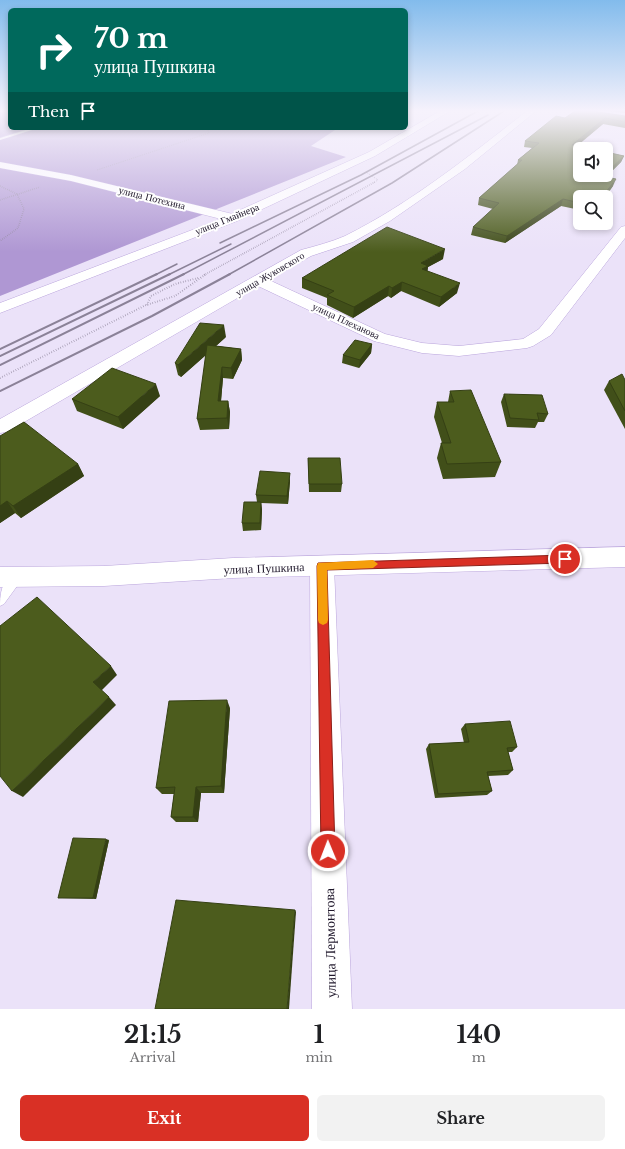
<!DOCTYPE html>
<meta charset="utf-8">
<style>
:root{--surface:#fff;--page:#f2f2f2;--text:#202124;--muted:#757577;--accent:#d93025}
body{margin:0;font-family:"Libre Baskerville",serif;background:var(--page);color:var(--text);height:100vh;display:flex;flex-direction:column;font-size:15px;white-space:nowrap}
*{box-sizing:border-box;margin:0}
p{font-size:13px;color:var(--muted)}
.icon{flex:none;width:22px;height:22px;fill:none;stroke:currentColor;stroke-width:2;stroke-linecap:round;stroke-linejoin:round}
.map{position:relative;height:1009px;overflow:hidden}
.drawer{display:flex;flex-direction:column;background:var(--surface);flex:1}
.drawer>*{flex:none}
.top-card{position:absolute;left:8px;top:8px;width:400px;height:122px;border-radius:6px;box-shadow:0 2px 6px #0003;background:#00695c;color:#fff;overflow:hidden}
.buttons{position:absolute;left:573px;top:142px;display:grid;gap:8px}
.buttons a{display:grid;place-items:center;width:40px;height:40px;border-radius:6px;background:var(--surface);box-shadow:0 2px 6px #0003;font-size:20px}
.pin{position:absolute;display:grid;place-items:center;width:34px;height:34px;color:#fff;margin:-17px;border:2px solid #fff;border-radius:50%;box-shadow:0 1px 4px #0007}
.me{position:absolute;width:44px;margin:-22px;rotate:359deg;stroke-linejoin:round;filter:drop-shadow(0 0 3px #0008)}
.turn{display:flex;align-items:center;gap:14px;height:84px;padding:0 20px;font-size:18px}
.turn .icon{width:52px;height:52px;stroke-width:2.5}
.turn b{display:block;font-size:28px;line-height:34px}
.then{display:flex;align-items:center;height:38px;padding:0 20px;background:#0003;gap:8px;font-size:15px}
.eta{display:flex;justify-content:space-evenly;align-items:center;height:68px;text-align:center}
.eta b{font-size:24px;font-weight:700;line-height:28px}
.action{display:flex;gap:8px;margin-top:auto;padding:8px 20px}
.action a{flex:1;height:46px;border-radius:6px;background:var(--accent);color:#fff;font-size:16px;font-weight:700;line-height:46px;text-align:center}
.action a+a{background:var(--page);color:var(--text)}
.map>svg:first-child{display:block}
.forest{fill:#af97d3}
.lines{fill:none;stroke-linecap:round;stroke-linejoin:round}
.lane-casing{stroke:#baa5dc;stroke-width:1}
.street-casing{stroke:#baa5dc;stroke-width:1}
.secondary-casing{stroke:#baa5dc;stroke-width:1}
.path-far2{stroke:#8a8197;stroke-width:1;stroke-dasharray:0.5 1.5;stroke-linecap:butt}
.path-far1{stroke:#8a8197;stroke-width:1.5;stroke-dasharray:0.5 1.5;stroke-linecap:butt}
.path{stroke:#8a8197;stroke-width:2;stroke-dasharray:0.5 2;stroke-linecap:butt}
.lane{fill:#fff;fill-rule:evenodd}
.street{fill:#fff;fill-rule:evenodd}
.secondary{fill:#fff;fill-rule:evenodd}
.rail-far1{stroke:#8b8298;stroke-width:1.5}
.rail{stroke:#8b8298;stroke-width:2}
.wall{fill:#414f19}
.shaded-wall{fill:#354014}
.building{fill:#4c5c1d;stroke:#354014}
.route{fill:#d93025;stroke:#8d1f18}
.slow{fill:#f59e0b}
.labels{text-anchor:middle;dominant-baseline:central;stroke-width:4;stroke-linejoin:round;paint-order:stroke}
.far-street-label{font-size:10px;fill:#1f172b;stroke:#fff}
.street-label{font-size:12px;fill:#1f172b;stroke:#fff}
.near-street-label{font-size:14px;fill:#1f172b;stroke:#fff}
</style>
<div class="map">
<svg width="625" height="1009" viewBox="0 0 625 1009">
<rect width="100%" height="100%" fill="#ebe2f9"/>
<!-- forest -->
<polygon class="forest" points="0,111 10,111 10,128 338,128 311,146 346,157 0,296"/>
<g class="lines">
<!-- lane casing -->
<g class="lane-casing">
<g id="lane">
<polygon points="32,128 35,129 0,140 0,138"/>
<path d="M16,573L20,574L22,578L20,582L4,604L0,606C0,593 2,578 16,573Z"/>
</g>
</g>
<!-- street casing -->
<g class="street-casing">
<g id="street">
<polygon points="440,111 450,111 375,156 237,221 233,222 227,218 229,215 369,152"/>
<path d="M527,111H536L465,169L390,221L353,242L311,256L269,280L385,334L422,343L459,346L523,339L539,329L621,227L625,226V238L551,335L533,346L527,348L459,356L422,353L374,341L258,286L7,432L0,433V419L301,250C316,246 331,242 345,236C411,203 469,156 527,111Z"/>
<polygon points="322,556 331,559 334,566 352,1009 312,1009 310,566 313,559"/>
</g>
</g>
<!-- secondary casing -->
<g class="secondary-casing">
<g id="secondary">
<polygon points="0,162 71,175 237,215 239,218 237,221 0,313 0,303 221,219 71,181 0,168"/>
<polygon points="625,547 625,567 233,578 104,586 0,587 0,567 104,566 233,558"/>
</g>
</g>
<!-- path-far2 -->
<g class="path-far2">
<polyline points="0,113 10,112"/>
<polyline points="97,170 209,133 207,128"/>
<polyline points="366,172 378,180 373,183"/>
</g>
<!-- path-far1 -->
<g class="path-far1">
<polyline points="0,186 17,194 24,209 18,228 0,241"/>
<polyline points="0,200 40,187"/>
<polyline points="204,275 375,182"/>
</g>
<!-- path -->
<g class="path">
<polyline points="147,305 151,296 175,284 198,278"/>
<polyline points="0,378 146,305 175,296 206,274"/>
</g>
<!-- lane -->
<use href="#lane" class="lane"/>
<!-- street -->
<use href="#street" class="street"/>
<!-- secondary -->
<use href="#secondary" class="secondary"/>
<!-- rail-far1 -->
<g class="rail-far1">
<polyline points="220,243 361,175 478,111"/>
<polyline points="155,275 177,264"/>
<polyline points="168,275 231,244"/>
<polyline points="182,275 488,115"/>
<polyline points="228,275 392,183 504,111"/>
</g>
<!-- rail -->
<g class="rail">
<polyline points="0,349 157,274"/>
<polyline points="0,356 170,274"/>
<polyline points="0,365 184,274"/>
<polyline points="0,391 152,316 230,274"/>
</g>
</g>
<!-- wall -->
<g class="wall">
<polygon points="608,111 625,111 625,113"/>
<polygon points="625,116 625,128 603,124 576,146 624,156 621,162 606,177 613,186 605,197 580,197 580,210 561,206 505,243 471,235 473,227 493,209 478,205 479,198 517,165 518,160 532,148 524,147 525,141 565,118"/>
<polygon points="443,259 428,267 427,271 457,293 439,307 401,291 391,298 388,296 353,318 327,305 327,298 302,288 302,278"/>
<polygon points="226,337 216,346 241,349 242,360 233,379 223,378 221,401 228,401 230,412 229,429 200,430 197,419 206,355 181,377 178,375 175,363"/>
<polygon points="372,344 371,353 359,368 342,363 343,355"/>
<polygon points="625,380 625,429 604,390 609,381"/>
<polygon points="450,391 501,462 495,477 443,479 437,458 441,443 442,443 434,417 437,402 448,402"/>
<polygon points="504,394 548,414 544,422 538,422 535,428 507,427 501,402"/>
<polygon points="160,396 123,429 77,411 72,399"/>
<polygon points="0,436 78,464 84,476 21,518 15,513 0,523"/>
<polygon points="308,458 342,484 341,492 309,492"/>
<polygon points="290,481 288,504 261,503 262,510 261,530 243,531 242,523 257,502 256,495"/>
<polygon points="230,708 224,793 201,793 198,822 176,822 171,817 174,794 162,794 156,788"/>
<polygon points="465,724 517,747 512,752 508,752 513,770 508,775 488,776 492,791 487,795 435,798 426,749 429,744 464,743 461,729"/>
<polygon points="109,840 96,899 62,898 58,898"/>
</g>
<!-- shaded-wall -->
<g class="shaded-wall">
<polygon points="605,118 603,124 570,152 572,145"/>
<polygon points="624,156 621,162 600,183 602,176 604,175 606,175 606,173"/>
<polygon points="616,179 613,186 605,197 602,197"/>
<polygon points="563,199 561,206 505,243 507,236"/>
<polygon points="445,249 443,259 428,267 427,276 421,279 421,263"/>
<polygon points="402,282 401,291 391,298 392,288"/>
<polygon points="460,283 457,293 439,307 441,297"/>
<polygon points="389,286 388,296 353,318 354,307"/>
<polygon points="224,325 226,337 181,377 178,365"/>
<polygon points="372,344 371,353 359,368 360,360"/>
<polygon points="241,349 242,360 233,379 231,368"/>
<polygon points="222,367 223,378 220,412 218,401"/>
<polygon points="156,384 160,396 123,429 118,417"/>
<polygon points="228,401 230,412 229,429 227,418"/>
<polygon points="78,464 84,476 21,518 13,506"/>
<polygon points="290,473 290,481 288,504 287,496"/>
<polygon points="7,501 15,513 0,523 0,506"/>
<polygon points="261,502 262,510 261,530 260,523"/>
<polygon points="111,666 117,675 101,691 93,682"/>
<polygon points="109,697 116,705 23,797 12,791"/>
<polygon points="227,700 230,708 224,793 221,786"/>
<polygon points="196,787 201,793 198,822 193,817"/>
<polygon points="106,839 109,840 96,899 93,898"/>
<polygon points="295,910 296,912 289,1009 287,1009"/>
</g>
<!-- building -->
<g class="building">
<polygon points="575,111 592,111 625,116 625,122 605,118 572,145 589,149 580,149 580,175 604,175 602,176 616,179 602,197 580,197 580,203 563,199 507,236 473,227 499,203 479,198 522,160 518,160 539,143 525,141 556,116 565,118"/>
<polygon points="606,152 624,156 606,173"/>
<polygon points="387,227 445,249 421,263 428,266 422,269 460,283 441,297 402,282 392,288 389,286 354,307 327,295 334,291 302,278"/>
<polygon points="200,323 224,325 178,365 175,363"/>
<polygon points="355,340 372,344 360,360 343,355"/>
<polygon points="207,345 241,349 231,368 222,367 218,401 228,401 227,418 197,419"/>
<polygon points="112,368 156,384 118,417 72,399"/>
<polygon points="622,374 625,380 625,411 609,381"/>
<polygon points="471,390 501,462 447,464 441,443 451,443 437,402 454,402 450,391"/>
<polygon points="504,394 542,395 548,414 537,413 539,420 510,418"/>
<polygon points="24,422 78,464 13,506 7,501 0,506 0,436"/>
<polygon points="308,458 340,458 342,484 309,484"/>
<polygon points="260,471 290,473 287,496 256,495"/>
<polygon points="244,502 261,502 260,523 242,523"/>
<polygon points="37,597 111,666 93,682 109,697 12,791 0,776 0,626"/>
<polygon points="227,700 221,786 196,787 193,817 171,817 175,787 156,788 169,701"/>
<polygon points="510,721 517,747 507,748 513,770 487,772 492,791 438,794 429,744 469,742 465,724"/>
<polygon points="73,838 106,839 93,898 58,898"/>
<polygon points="176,900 295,910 287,1009 155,1009"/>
</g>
<!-- sky -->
<linearGradient id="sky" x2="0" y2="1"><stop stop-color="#82bbec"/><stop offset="0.44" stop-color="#f6f2fc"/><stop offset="1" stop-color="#f6f2fc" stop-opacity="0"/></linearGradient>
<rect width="625" height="252" fill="url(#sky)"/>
<!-- route -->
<polygon class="route" points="565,555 570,559 565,563 327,570 335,851 333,856 328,858 323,856 321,851 317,566 318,563"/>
<!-- slow -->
<polygon class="slow" points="373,560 378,564 373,568 327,570 328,620 327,623 323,625 319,623 318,620 317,566 318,563"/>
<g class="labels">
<!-- far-street labels -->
<g class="far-street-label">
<text transform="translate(152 198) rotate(14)">улица Потехина</text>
<text transform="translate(227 219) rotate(-22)">улица Гмайнера</text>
<text transform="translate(270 274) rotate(-30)">улица Жуковского</text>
<text transform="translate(346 321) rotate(25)">улица Плеханова</text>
</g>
<!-- street labels -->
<g class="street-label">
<text transform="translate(264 568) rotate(-2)">улица Пушкина</text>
</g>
<!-- near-street labels -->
<g class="near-street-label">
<text transform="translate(330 943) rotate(-91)">улица Лермонтова</text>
</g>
</g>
</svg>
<div class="buttons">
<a><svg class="icon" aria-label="sound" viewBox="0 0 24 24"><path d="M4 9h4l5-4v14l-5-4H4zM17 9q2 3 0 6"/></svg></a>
<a><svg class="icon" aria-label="search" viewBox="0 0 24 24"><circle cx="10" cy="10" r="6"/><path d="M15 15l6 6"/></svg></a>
</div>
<div class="pin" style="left:565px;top:559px;background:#d93025"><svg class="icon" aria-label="arrive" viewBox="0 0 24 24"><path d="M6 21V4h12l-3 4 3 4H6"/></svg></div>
<svg class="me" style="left:328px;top:851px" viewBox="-20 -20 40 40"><circle r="17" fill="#d93025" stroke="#fff" stroke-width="3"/><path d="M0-11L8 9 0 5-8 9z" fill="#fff"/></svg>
<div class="top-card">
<div class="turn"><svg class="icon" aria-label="right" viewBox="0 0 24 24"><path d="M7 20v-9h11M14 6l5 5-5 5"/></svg><div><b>70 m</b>улица Пушкина</div></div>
<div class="then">Then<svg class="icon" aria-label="arrive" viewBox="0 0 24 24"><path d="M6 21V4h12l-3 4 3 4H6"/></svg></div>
</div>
</div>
<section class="drawer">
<div class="eta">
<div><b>21:15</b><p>Arrival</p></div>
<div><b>1</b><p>min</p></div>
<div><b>140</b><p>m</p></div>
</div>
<div class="action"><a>Exit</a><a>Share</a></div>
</section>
